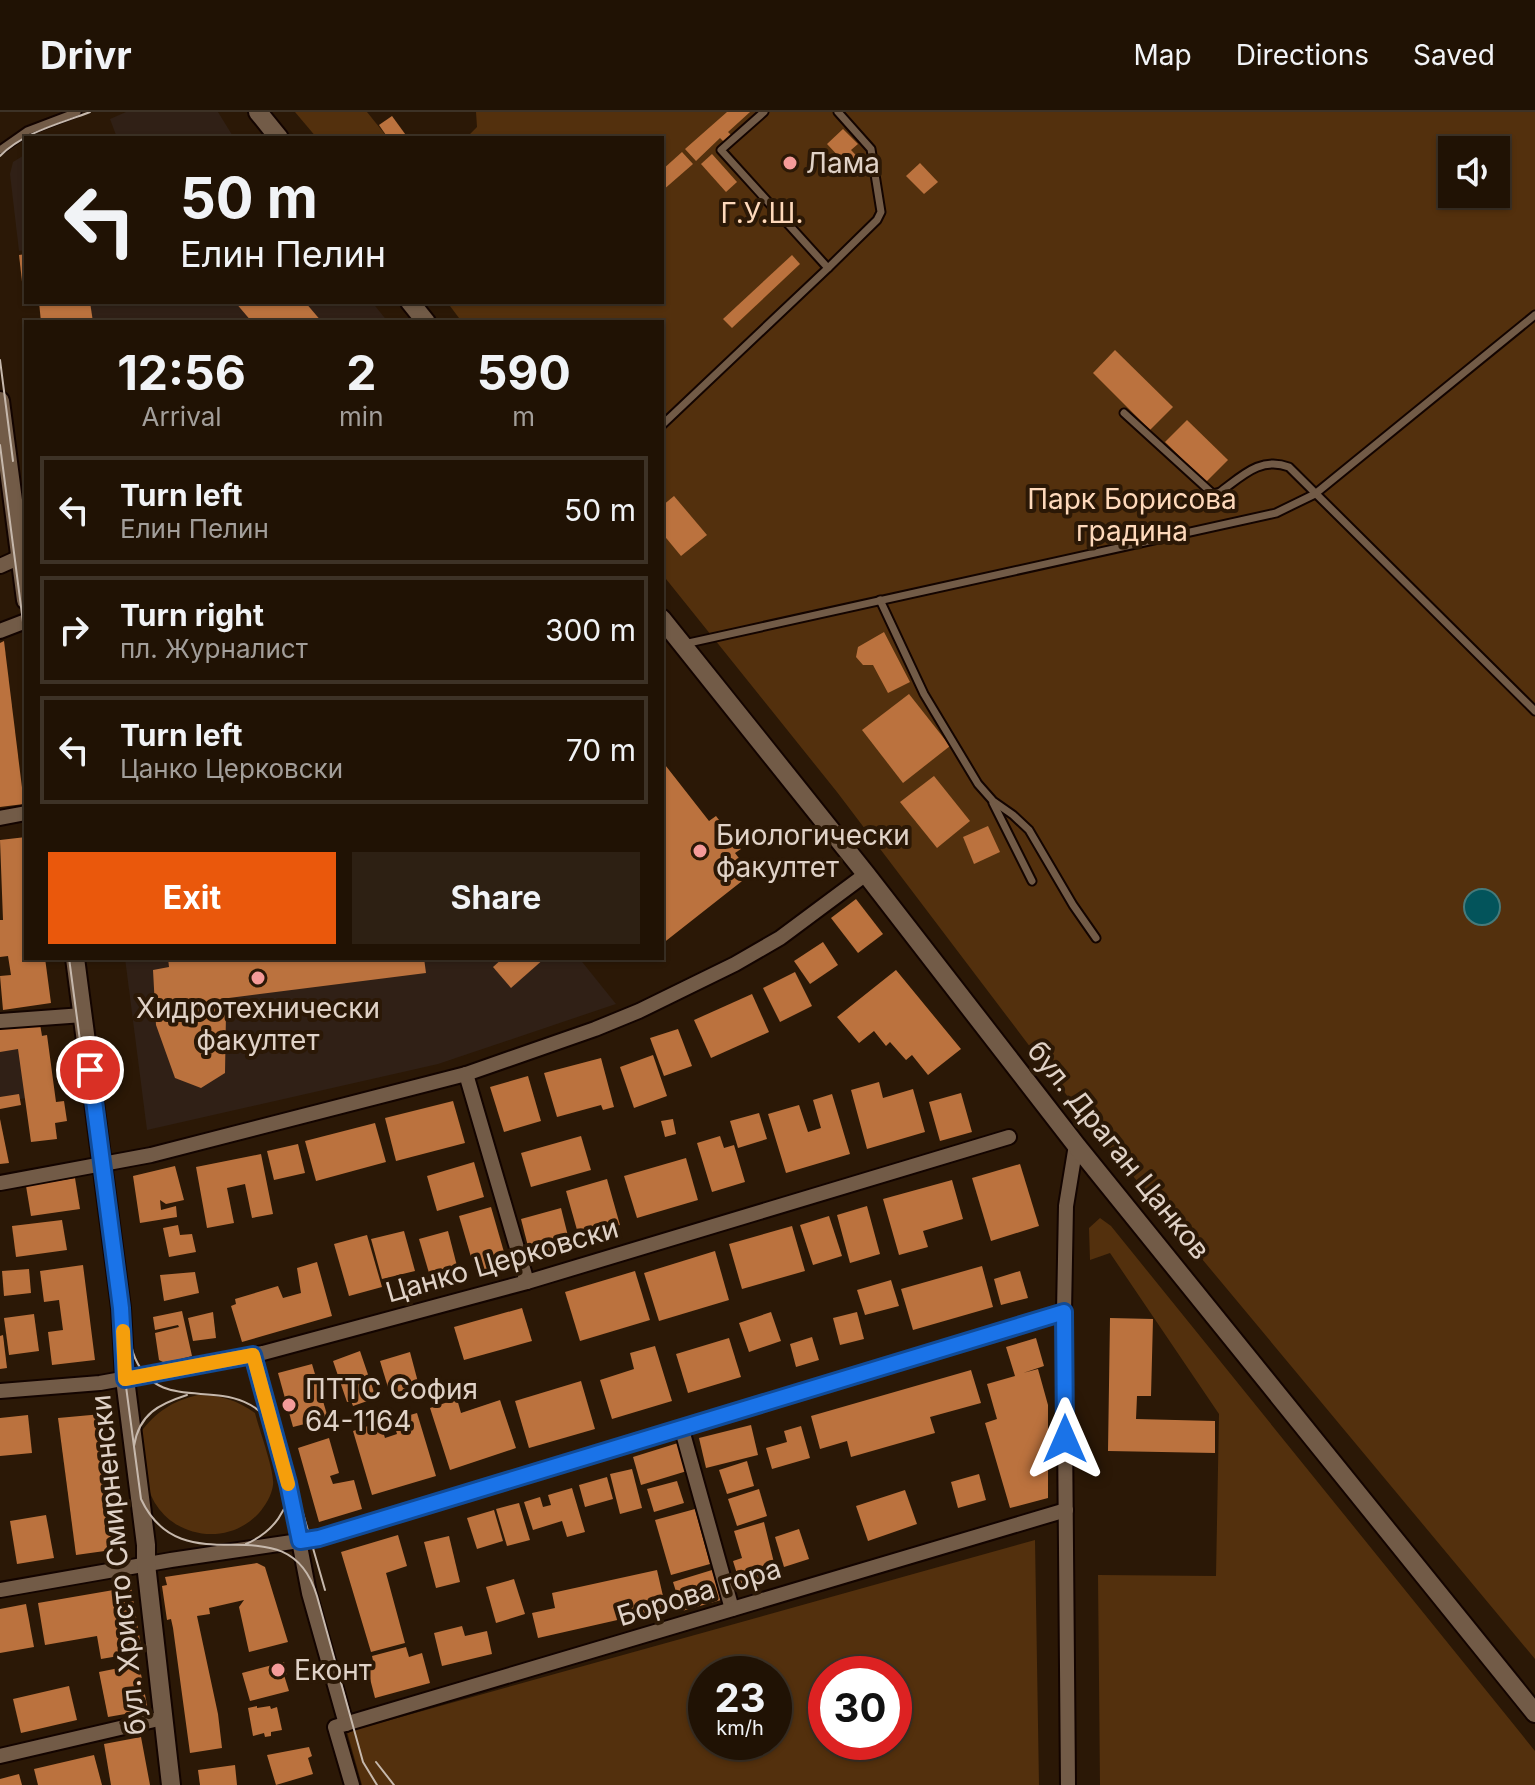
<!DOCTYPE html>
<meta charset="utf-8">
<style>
:root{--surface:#201204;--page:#2d2013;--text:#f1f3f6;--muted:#a29e9a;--line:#3d3226;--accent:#ea580c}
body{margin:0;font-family:Inter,sans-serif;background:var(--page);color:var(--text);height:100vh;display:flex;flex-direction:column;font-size:30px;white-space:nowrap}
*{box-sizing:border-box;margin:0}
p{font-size:26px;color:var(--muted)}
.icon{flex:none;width:44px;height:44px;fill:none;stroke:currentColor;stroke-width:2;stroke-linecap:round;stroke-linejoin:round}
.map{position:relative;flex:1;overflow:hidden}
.panel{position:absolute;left:24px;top:208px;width:640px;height:640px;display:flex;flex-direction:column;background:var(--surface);border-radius:0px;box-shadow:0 2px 6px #0004,0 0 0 2px var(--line)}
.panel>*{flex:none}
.top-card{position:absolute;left:24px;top:24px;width:640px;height:168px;border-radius:0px;box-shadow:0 2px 6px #0004,0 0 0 2px var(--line);background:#201204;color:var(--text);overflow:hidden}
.tools{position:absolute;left:1438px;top:24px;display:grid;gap:16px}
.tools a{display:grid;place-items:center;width:72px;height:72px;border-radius:0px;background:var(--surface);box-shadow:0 2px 6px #0004,0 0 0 2px var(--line);font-size:40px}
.speed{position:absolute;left:688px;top:1544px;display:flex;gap:16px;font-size:40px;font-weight:700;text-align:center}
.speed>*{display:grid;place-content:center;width:104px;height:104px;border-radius:50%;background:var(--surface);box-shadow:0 2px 6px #0004,0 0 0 2px var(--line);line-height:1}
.speed small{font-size:20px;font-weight:400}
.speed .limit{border:12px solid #d22;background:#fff;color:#111}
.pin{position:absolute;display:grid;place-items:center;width:68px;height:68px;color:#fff;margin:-34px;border:4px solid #fff;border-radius:50%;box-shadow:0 2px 8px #0007}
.me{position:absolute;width:88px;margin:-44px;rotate:0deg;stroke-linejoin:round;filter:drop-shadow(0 0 6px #0008)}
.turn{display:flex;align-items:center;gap:28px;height:168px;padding:0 24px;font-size:36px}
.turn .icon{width:104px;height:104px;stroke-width:2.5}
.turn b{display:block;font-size:56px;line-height:68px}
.eta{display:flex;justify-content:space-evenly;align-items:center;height:136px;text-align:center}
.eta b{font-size:48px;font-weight:700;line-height:56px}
.cta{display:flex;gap:16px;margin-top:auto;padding:16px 24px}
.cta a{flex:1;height:92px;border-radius:0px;background:var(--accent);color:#fff;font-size:32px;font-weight:700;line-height:92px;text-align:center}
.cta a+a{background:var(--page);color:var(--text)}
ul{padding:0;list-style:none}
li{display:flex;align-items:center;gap:24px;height:108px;margin:0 16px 12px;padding:0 8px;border:4px solid var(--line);border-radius:0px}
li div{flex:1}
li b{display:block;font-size:30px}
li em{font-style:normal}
header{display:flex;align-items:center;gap:48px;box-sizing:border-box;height:112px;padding:0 40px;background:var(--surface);border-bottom:2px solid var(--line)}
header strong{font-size:38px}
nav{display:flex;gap:44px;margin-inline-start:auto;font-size:28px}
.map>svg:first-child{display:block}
.education{fill:#302016}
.green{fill:#53300d;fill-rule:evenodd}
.water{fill:#03545b;stroke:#457a7b;stroke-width:2}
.building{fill:#bb723e}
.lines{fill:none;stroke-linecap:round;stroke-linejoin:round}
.service-casing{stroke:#130400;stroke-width:11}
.minor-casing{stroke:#130400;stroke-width:18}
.tertiary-casing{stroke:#130400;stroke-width:22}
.service{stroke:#725b47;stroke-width:7}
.minor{stroke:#725b47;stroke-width:14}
.tertiary{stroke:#725b47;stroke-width:18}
.tram{stroke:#c6b8ac;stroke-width:2}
.route-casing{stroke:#114b97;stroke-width:20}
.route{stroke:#1a73e8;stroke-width:14}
.slow{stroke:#f59e0b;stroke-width:14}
.poi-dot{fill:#f59b99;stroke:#2b1806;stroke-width:3}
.labels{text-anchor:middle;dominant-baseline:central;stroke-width:8;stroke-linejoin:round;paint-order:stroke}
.poi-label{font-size:28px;fill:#e0d2c7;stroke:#2b1806;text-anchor:start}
.park-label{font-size:28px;fill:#fed9bb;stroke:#2b1806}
.street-label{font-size:28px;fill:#e0d2c7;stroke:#2b1806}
</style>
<header>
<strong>Drivr</strong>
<nav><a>Map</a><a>Directions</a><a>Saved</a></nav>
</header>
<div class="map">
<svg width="1535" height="1673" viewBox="0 0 1535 1673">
<rect width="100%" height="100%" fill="#2b1806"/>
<!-- education -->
<g class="education">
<polygon points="126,0 218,0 234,26 109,26 116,23 110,7"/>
<polygon points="26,42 26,138 19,139 10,62 13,50"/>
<polygon points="39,190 372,190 388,210 42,210"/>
<polygon points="125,846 579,846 616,892 438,952 147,1018"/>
<polygon points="40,912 42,923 47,923 54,982 20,987 0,997 0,917"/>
</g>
<!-- green -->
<g class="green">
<polygon points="295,0 367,0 388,26 317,26"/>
<path d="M476,0H1535V1547L1078,998L837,680L662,462V210H462L447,190H662V26H466L477,15ZM1452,38H1496V82H1452Z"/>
<polygon points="1100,1106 1111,1114 1535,1639 1535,1673 1100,1673 1098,1463 1216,1464 1219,1302 1110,1141 1090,1148 1089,1116"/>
<path d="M198,1283C220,1283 237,1288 255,1301C259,1317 275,1360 273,1373C272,1383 265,1394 259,1401C231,1432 180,1428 157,1394C143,1374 144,1345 140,1321C156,1300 172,1289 198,1283Z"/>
<path d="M1035,1428L1039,1673H362L347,1620ZM706,1562H774V1630H706ZM826,1562H894V1630H826Z"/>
</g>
<!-- water -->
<circle class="water" cx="1482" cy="795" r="18"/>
<!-- building -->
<g class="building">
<polygon points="727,0 750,0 728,20 732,24 724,30 720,26 696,49 685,37"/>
<polygon points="392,4 408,26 388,26 379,13"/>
<polygon points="843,17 858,32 851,38 868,56 858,65 827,32"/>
<polygon points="682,40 693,52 662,79 662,58"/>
<polygon points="712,42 737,70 726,80 701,52"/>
<polygon points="920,51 938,70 924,82 906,64"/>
<polygon points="26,142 26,187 24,187 19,143"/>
<polygon points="792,143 800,152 732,216 723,207"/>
<polygon points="39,190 90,190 93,210 41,210"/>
<polygon points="235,190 305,190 322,210 252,210"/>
<polygon points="1115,238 1173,295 1150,318 1093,261"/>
<polygon points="1187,308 1228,348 1206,370 1165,330"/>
<polygon points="674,384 707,423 681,444 662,421 662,394"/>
<polygon points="884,520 910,570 888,581 873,553 863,553 856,545 858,535"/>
<polygon points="4,529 24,692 0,695 0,531"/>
<polygon points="909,582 950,634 903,671 862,618"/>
<polygon points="662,649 709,709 716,704 741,737 735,741 751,762 662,832"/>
<polygon points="934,664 970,709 937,736 900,690"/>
<polygon points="988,714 1000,740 974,752 963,725"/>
<polygon points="26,725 26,846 45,846 51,891 3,898 0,864 11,863 8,844 0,845 0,808 3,808 0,728"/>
<polygon points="856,787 883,822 858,841 831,806"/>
<polygon points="823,830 838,853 810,872 794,849"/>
<polygon points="168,846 424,846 426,861 221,887 226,901 225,961 201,976 175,966 156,913 153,858 169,855"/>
<polygon points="503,846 545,846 511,876 493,855"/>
<polygon points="896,858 961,937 928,963 912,943 906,948 890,930 886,934 874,919 859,931 837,905"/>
<polygon points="795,860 812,894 780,910 763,876"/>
<polygon points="752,882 769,920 711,946 694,908"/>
<polygon points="40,912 42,924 47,923 56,990 64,989 67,1009 55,1011 57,1027 31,1030 18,937 0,940 0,917"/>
<polygon points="678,917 692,954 664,964 650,926"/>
<polygon points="653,943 667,984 634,996 620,955"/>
<polygon points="601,946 614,995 603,998 601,993 557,1005 544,961"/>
<polygon points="528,964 541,1009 504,1020 490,975"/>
<polygon points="879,970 883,986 913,977 925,1020 867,1037 851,978"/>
<polygon points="961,981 972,1020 940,1029 929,990"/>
<polygon points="19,982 21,993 0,997 0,985"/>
<polygon points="832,982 850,1042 786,1061 768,1002 799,993 808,1020 821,1016 813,988"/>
<polygon points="453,989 465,1031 396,1049 385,1006"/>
<polygon points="759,1001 767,1027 738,1036 730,1009"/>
<polygon points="0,1007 9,1051 0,1052"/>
<polygon points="673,1007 676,1022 665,1025 661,1009"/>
<polygon points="375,1011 386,1050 316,1069 305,1029"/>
<polygon points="581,1024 591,1058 531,1075 521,1041"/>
<polygon points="720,1024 724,1036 734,1033 745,1070 712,1080 697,1031"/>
<polygon points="298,1032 305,1061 274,1068 267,1039"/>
<polygon points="261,1042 273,1102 252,1106 245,1072 227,1076 234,1111 207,1116 196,1055"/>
<polygon points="686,1046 698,1088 637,1106 624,1064"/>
<polygon points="474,1050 484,1085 437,1099 427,1064"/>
<polygon points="1020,1052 1039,1114 991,1129 972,1066"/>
<polygon points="175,1054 184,1088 166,1092 160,1088 161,1098 176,1094 177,1105 140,1111 133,1064"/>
<polygon points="75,1066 80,1097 31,1104 26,1074"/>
<polygon points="607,1067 620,1113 579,1125 566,1079"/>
<polygon points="952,1068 963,1107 923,1119 928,1135 899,1143 883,1087"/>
<polygon points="867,1094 880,1142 850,1151 837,1103"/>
<polygon points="491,1095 508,1154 476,1162 459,1104"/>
<polygon points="561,1096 572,1140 532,1150 521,1107"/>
<polygon points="829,1104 842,1144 813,1153 800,1113"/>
<polygon points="62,1108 67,1138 16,1145 12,1114"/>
<polygon points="178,1113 180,1123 192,1122 196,1140 169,1145 163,1116"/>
<polygon points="792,1114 805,1159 742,1177 729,1132"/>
<polygon points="404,1119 415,1159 382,1167 371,1127"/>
<polygon points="448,1119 457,1154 429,1161 419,1127"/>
<polygon points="367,1123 382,1175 349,1184 334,1132"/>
<polygon points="715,1139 729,1188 659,1209 644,1161"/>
<polygon points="317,1150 332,1204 242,1230 231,1194 236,1192 235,1187 278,1174 283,1186 301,1181 297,1156"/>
<polygon points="83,1153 95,1248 52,1253 48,1220 63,1218 59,1188 44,1190 40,1159"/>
<polygon points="982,1154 993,1195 913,1218 901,1177"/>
<polygon points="29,1157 31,1181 4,1184 2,1159"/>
<polygon points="635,1159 650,1208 580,1229 565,1180"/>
<polygon points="1020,1159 1028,1186 1001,1193 994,1167"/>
<polygon points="195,1160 199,1181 164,1189 160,1163"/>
<polygon points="891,1168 899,1194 865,1203 857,1178"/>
<polygon points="522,1196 532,1229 464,1248 454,1215"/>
<polygon points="182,1199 192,1244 165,1251 159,1248 155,1221 179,1215 178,1213 155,1218 153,1205"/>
<polygon points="213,1200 216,1226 193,1229 188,1206"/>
<polygon points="771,1200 781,1229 749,1240 739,1211"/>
<polygon points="857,1200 864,1227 840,1233 833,1206"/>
<polygon points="34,1202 39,1239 9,1243 4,1206"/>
<polygon points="1110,1206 1153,1207 1151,1284 1137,1284 1136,1307 1215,1309 1215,1341 1108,1339"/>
<polygon points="3,1223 7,1256 0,1257 0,1224"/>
<polygon points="812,1225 819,1248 796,1255 790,1232"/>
<polygon points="729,1226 741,1265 688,1281 676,1242"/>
<polygon points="1036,1226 1044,1254 1023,1261 1038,1257 1048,1293 1048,1386 1010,1396 985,1311 997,1307 987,1272 1015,1264 1006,1235"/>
<polygon points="655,1234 672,1289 612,1307 600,1268 634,1257 630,1241"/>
<polygon points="360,1239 376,1286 353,1294 351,1289 347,1290 333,1249"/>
<polygon points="410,1240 419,1274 390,1282 380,1249"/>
<polygon points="312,1252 328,1306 293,1315 278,1261"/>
<polygon points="971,1258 981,1291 930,1305 935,1321 851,1345 847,1329 820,1337 811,1304"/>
<polygon points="581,1269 595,1317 529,1336 515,1289"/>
<polygon points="457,1287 461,1301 500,1288 516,1336 450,1358 430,1296"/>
<polygon points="417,1301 436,1364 372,1383 353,1319 380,1310 385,1326 397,1322 393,1308"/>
<polygon points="102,1302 119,1437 76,1443 58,1306"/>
<polygon points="28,1303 32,1341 0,1344 0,1306"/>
<polygon points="751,1313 758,1343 706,1356 699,1326"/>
<polygon points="801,1314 810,1346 772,1357 766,1336 787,1330 784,1319"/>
<polygon points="329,1326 339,1361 330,1364 333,1372 354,1368 362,1397 319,1410 298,1336"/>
<polygon points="678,1331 687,1359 641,1373 633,1345"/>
<polygon points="747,1349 754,1374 727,1382 719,1358"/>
<polygon points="632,1357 642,1396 620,1402 610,1362"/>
<polygon points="979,1362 986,1388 958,1396 951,1370"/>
<polygon points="607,1365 613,1387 585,1395 579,1373"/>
<polygon points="677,1369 684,1391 654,1400 647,1377"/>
<polygon points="572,1376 585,1420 567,1425 562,1409 533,1418 524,1390 540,1385 543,1395 551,1393 548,1383"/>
<polygon points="759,1377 767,1404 737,1414 728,1387"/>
<polygon points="905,1378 917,1412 868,1429 856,1394"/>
<polygon points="519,1391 530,1428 507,1434 496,1397"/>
<polygon points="695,1397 710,1452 671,1463 655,1408"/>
<polygon points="494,1398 503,1429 477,1437 467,1406"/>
<polygon points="46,1403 54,1446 17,1452 10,1409"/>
<polygon points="764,1410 778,1467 742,1478 733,1449 742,1446 734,1419"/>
<polygon points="799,1417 809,1447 784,1455 775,1425"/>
<polygon points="398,1423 407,1454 386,1461 405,1531 371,1540 341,1440"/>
<polygon points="449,1424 460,1470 436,1476 424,1430"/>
<polygon points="257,1451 265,1455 288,1530 249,1540 239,1495 244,1488 209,1496 210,1502 197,1504 218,1602 222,1636 190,1641 173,1516 171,1507 167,1508 162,1474 167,1473 165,1465"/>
<polygon points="657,1458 666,1497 538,1526 532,1501 555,1496 552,1481"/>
<polygon points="712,1458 721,1488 682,1499 673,1470"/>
<polygon points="514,1467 525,1502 496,1511 486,1475"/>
<polygon points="131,1475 142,1540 101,1547 97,1524 45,1533 38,1491"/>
<polygon points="26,1492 34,1535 0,1541 0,1497"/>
<polygon points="462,1514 465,1524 487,1519 492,1542 442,1554 434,1521"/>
<polygon points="406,1535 409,1545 422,1541 430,1571 375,1586 367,1555 374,1553 372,1544"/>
<polygon points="284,1550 287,1562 284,1563 289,1579 250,1589 242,1561"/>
<polygon points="139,1552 148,1598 108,1605 99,1560"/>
<polygon points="69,1574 77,1608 21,1621 13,1587"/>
<polygon points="257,1594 257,1596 270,1594 271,1597 277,1595 282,1618 271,1620 271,1624 265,1625 264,1621 253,1624 248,1596"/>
<polygon points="141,1625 150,1673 111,1673 104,1632"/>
<polygon points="309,1635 312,1644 308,1646 313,1662 276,1673 267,1643"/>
<polygon points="94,1643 102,1673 38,1673 34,1657"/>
<polygon points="235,1653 237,1673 200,1673 198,1658"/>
<polygon points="19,1662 22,1673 0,1673 0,1667"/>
</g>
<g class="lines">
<!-- service casing -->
<g class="service-casing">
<g id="service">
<polyline points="764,0 721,38 828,156 877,108 881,100 871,37 838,0"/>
<polyline points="0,38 27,19 77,0"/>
<path d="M1124,301L1213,382L1220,380C1242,364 1261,344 1289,355L1535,599"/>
<polyline points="662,313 828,156"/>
<polyline points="880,488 924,582 978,672 993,689 1013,703 1029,718 1073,793 1096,826"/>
<polyline points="684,532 1276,401 1315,382 1535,203"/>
<polyline points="993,691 1032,769"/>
</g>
</g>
<!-- minor casing -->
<g class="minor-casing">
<g id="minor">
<polyline points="0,454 20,445"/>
<polyline points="0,519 26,509"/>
<polyline points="0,706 26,701"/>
<polyline points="0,909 83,903"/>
<polyline points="466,962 527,1170"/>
<polyline points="0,1071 151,1043 466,962 595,917 639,899 735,852 780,826 866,762"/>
<polyline points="253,1243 288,1371 309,1481 346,1612"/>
<polyline points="0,1279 100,1271 263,1241 527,1170 1009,1025"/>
<polyline points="682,1318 732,1497"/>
<polyline points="0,1478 171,1448 319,1426 1064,1200"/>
<polyline points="0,1644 163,1606"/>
<polyline points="352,1673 335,1615 1066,1398"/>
<polyline points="1068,1673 1064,1200 1066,1094 1076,1033"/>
</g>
</g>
<!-- tertiary casing -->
<g class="tertiary-casing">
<g id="tertiary">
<polyline points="258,0 279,26"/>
<polyline points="410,190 426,210"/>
<polyline points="0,289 26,488"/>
<polyline points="662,507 866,762 1076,1033 1535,1601"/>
<polyline points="75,846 121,1196 125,1267 146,1433 146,1452 171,1673"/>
</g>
</g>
<!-- service -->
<use href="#service" class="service"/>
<!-- minor -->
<use href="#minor" class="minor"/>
<!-- tertiary -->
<use href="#tertiary" class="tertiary"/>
<!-- tram -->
<g class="tram">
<path d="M0,44C24,20 59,12 90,0"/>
<polyline points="0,248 13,349"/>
<polyline points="0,333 26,533"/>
<path d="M69,846L141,1387C184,1479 287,1385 317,1484L363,1650L377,1673"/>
<path d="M127,1203C129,1217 129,1232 135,1246C165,1314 241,1247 282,1328L325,1478"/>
<path d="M134,1334C139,1302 159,1292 187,1283"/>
<path d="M246,1432C273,1420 290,1398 291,1367"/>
<polyline points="376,1650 394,1673"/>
</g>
</g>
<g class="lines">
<!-- route casing -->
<g class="route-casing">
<polyline id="route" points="90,958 121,1196 125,1267 253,1243 288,1371 300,1429 319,1426 1064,1200 1065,1327"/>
</g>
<!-- route -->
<use href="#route" class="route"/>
<!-- slow -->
<polyline class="slow" points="123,1219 125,1267 253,1243 288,1372"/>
</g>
<!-- markers -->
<g class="poi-dot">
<circle cx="790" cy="51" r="8"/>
<circle cx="700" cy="739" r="8"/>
<circle cx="258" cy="866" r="8"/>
<circle cx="289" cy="1293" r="8"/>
<circle cx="278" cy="1558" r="8"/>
</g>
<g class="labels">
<!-- poi labels -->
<g class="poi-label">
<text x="806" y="51">Лама</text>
<text x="716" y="723">Биологически<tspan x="716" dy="32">факултет</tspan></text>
<text x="258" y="896" text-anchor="middle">Хидротехнически<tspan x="258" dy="32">факултет</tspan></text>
<text x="305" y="1277">ПТТС София<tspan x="305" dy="32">64-1164</tspan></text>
<text x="294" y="1558">Еконт</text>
</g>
<!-- park labels -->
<g class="park-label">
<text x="762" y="101">Г.У.Ш.</text>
<text x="1132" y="387">Парк Борисова<tspan x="1132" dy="32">градина</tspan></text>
</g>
<!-- street labels -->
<g class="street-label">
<text transform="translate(1119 1038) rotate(51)">бул. Драган Цанков</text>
<text transform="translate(502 1148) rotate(-16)">Цанко Церковски</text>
<text transform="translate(118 1453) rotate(-96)">бул. Христо Смирненски</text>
<text transform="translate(699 1480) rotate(-17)">Борова гора</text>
</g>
</g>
</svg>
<div class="tools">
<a><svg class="icon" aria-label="sound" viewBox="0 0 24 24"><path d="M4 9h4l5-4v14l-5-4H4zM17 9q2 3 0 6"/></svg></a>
</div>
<div class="speed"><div>23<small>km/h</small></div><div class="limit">30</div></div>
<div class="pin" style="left:90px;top:958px;background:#d93025"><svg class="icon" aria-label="arrive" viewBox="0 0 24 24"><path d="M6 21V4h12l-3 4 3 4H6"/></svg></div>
<svg class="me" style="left:1065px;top:1327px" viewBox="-20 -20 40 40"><path d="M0-17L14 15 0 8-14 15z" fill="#1a73e8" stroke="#fff" stroke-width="4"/></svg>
<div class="top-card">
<div class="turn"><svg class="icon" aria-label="left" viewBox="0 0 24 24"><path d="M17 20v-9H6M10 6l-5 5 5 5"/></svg><div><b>50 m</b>Елин Пелин</div></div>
</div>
<section class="panel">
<div class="eta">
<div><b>12:56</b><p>Arrival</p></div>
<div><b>2</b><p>min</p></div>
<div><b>590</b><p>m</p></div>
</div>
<ul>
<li><svg class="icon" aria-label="left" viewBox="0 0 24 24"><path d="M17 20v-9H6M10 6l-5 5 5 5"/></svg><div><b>Turn left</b><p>Елин Пелин</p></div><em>50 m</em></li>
<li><svg class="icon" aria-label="right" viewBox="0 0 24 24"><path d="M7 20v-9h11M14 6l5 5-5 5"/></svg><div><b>Turn right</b><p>пл. Журналист</p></div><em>300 m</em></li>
<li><svg class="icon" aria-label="left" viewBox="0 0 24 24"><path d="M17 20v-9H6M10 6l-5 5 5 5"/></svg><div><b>Turn left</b><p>Цанко Церковски</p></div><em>70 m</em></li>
</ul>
<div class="cta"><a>Exit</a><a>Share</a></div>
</section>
</div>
